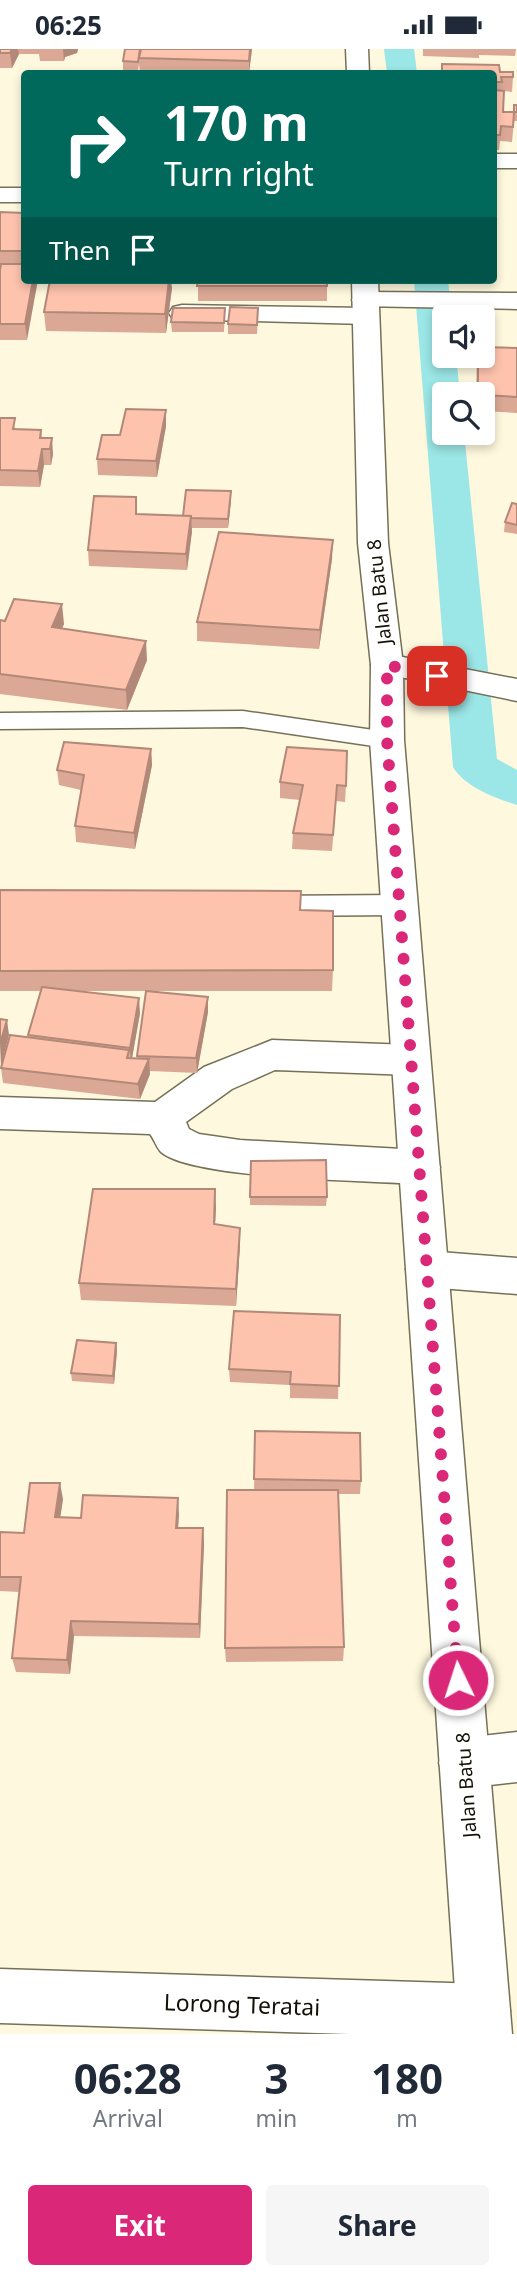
<!DOCTYPE html>
<style>
:root{--surface:#fff;--page:#f6f6f7;--text:#1f2937;--muted:#747a83;--accent:#db2777}
body{margin:0;font-family:"Noto Sans",sans-serif;background:var(--page);color:var(--text);height:100vh;display:flex;flex-direction:column;font-size:26px;white-space:nowrap}
*{box-sizing:border-box;margin:0}
p{font-size:23px;color:var(--muted)}
.icon{flex:none;width:38px;height:38px;fill:none;stroke:currentColor;stroke-width:2;stroke-linecap:round;stroke-linejoin:round}
.map{position:relative;height:1985px;overflow:hidden}
.side{display:flex;flex-direction:column;background:var(--surface);flex:1}
.side>*{flex:none}
.top-card{position:absolute;left:21px;top:21px;width:476px;height:214px;border-radius:7px;box-shadow:0 4px 10px #0003;background:#00695c;color:#fff;overflow:hidden}
.tools{position:absolute;left:432px;top:256px;display:grid;gap:14px}
.tools a{display:grid;place-items:center;width:63px;height:63px;border-radius:7px;background:var(--surface);box-shadow:0 4px 10px #0003;font-size:35px}
.pin{position:absolute;display:grid;place-items:center;width:60px;height:60px;color:#fff;margin:-30px;border-radius:14px;box-shadow:0 4px 10px #0006}
.me{position:absolute;width:77px;margin:-38px;rotate:356deg;stroke-linejoin:round;filter:drop-shadow(0 0 5px #0008)}
.turn{display:flex;align-items:center;gap:24px;height:147px;padding:0 28px;font-size:32px}
.turn .icon{width:91px;height:91px;stroke-width:2.5}
.turn b{display:block;font-size:49px;line-height:60px}
.then{display:flex;align-items:center;height:66px;padding:0 28px;background:#0003;gap:14px;font-size:26px}
.eta{display:flex;justify-content:space-evenly;align-items:center;height:119px;text-align:center}
.eta b{font-size:42px;font-weight:700;line-height:49px}
.primary-button{display:flex;gap:14px;margin-top:auto;padding:14px 28px}
.primary-button a{flex:1;height:80px;border-radius:7px;background:var(--accent);color:#fff;font-size:28px;font-weight:700;line-height:80px;text-align:center}
.primary-button a+a{background:var(--page);color:var(--text)}
.status{display:flex;justify-content:space-between;align-items:center;height:49px;padding:0 35px;background:var(--surface);direction:ltr}
.status svg{height:19px;fill:currentColor}
.map>svg:first-child{display:block}
.lines{fill:none;stroke-linecap:round;stroke-linejoin:round}
.canal{fill:#9be6e6;fill-rule:evenodd}
.service-casing{stroke:#757058;stroke-width:3}
.minor-casing{stroke:#757058;stroke-width:3}
.tertiary-casing{stroke:#757058;stroke-width:3}
.service{fill:#fff;fill-rule:evenodd}
.minor{fill:#fff;fill-rule:evenodd}
.tertiary{fill:#fff;fill-rule:evenodd}
.wall{fill:#daa895}
.shaded-wall{fill:#b28879}
.building{fill:#fec3ad;stroke:#b28879;stroke-width:2}
.route{stroke:#db2777;stroke-width:12;stroke-dasharray:0 21.6}
.labels{text-anchor:middle;dominant-baseline:central;stroke-width:7;stroke-linejoin:round;paint-order:stroke}
.street-label{font-size:19px;fill:#121007;stroke:#fff}
.near-street-label{font-size:23px;fill:#121007;stroke:#fff}
</style>
<div class="status"><b>06:25</b><svg viewBox="0 0 49 12"><path d="M0 12V9h3v3zM5 12V6h3v6zM10 12V3h3v9zM15 12V0h3v12zM26 1h20v11H26zM47 4h2v5h-2z"/></svg></div>
<div class="map">
<svg width="517" height="1985" viewBox="0 0 517 1985">
<rect width="100%" height="100%" fill="#fef8de"/>
<g class="lines">
<!-- canal -->
<g class="canal">
<polygon points="384,0 414,0 417,24 387,24"/>
<path d="M414,231H448L452,268H444V306H456L460,345H444V383H464L497,710L517,721V756C495,749 465,738 453,718Z"/>
</g>
<!-- service casing -->
<g class="service-casing">
<g id="service">
<polygon points="243,662 387,683 396,685 399,691 396,697 387,699 243,678 0,680 0,664"/>
<polygon points="401,846 410,849 414,856 410,863 401,866 264,867 255,864 251,857 255,850 264,847"/>
</g>
</g>
<!-- minor casing -->
<g class="minor-casing">
<g id="minor">
<rect x="494" y="105" width="23" height="14"/>
<rect x="0" y="139" width="24" height="14"/>
<polygon points="365,243 517,244 517,260 356,257 352,251 356,245"/>
<polygon points="182,256 366,259 375,261 379,267 375,273 366,275 173,270 169,264 173,258"/>
<polygon points="387,605 517,630 517,652 376,623 371,616 376,609"/>
<path d="M272,991L411,996L425,1000L430,1011L425,1022L411,1026L275,1021L232,1040L186,1073L189,1080L199,1085L240,1091L420,1101L434,1106L440,1118L434,1130L420,1135C372,1132 192,1130 161,1103C157,1099 154,1090 150,1085L0,1080V1048L155,1053L204,1018Z"/>
<polygon points="427,1202 517,1209 517,1245 427,1238 412,1233 406,1220 412,1207"/>
<polygon points="517,1683 517,1733 464,1739 446,1732 439,1714 446,1696 464,1689"/>
<polygon points="0,1920 483,1935 502,1943 510,1962 502,1981 493,1985 349,1985 0,1974"/>
</g>
</g>
<!-- tertiary casing -->
<g class="tertiary-casing">
<g id="tertiary">
<polygon points="346,0 368,0 369,24 347,24"/>
<polygon points="352,231 378,231 388,494 403,616 404,691 512,1985 458,1985 370,691 371,616 358,494"/>
</g>
</g>
<!-- service -->
<use href="#service" class="service"/>
<!-- minor -->
<use href="#minor" class="minor"/>
<!-- tertiary -->
<use href="#tertiary" class="tertiary"/>
</g>
<!-- wall -->
<g class="wall">
<polygon points="0,0 78,0 77,4 65,8 64,12 40,12 39,5 19,5 12,19 0,19"/>
<polygon points="141,0 252,0 249,24 140,24 139,15 138,21 123,21 123,12"/>
<polygon points="423,0 516,0 515,7 479,6 479,9 423,7"/>
<polygon points="442,15 500,23 513,28 512,43 504,42 503,63 513,63 514,56 517,56 517,72 514,72 512,93 500,92 499,101 494,101 494,24 441,24"/>
<polygon points="0,163 24,164 24,231 27,291 0,291"/>
<rect x="198" y="231" width="129" height="21"/>
<polygon points="172,239 166,284 46,282 44,263"/>
<polygon points="225,259 224,283 172,283 171,273"/>
<polygon points="258,268 257,285 228,285 228,275"/>
<polygon points="517,299 517,364 483,362 483,345 476,345 477,306 483,306"/>
<polygon points="166,361 166,377 157,428 98,426 97,410 120,386"/>
<polygon points="0,369 17,380 42,389 53,405 51,416 44,416 40,438 0,437"/>
<polygon points="231,451 228,479 192,479 187,521 89,517 88,501 137,465 183,467"/>
<polygon points="517,455 517,485 504,483 505,473"/>
<polygon points="332,510 319,600 197,592 197,573"/>
<polygon points="0,571 64,575 62,579 147,611 127,661 0,645"/>
<polygon points="151,700 152,716 135,800 76,793 75,777 81,741 59,736 57,721"/>
<polygon points="280,733 346,737 345,753 336,752 332,802 292,800 293,784 300,751 280,749"/>
<polygon points="0,841 300,861 333,921 332,942 78,942 140,964 132,1009 137,1009 137,1007 208,948 208,963 197,1024 150,1022 150,1025 140,1050 3,1034 1,1019 28,988 41,942 0,942"/>
<polygon points="251,1112 327,1148 326,1157 250,1156"/>
<polygon points="216,1158 215,1175 240,1196 236,1257 81,1251 79,1234"/>
<polygon points="340,1266 338,1350 290,1349 290,1336 230,1333 229,1320"/>
<polygon points="116,1294 117,1302 114,1335 72,1332 71,1324"/>
<polygon points="255,1382 361,1432 360,1445 338,1445 344,1598 343,1612 226,1613 225,1599 254,1441"/>
<polygon points="63,1450 60,1468 81,1469 179,1465 178,1479 203,1479 204,1495 200,1589 74,1587 70,1625 16,1623 12,1609 20,1543 0,1542 0,1483 24,1484"/>
</g>
<!-- shaded-wall -->
<g class="shaded-wall">
<polygon points="12,0 18,0 19,5 12,19 10,4"/>
<polygon points="63,0 78,0 77,4 65,8 64,12"/>
<polygon points="250,0 252,0 249,24 249,12"/>
<polygon points="33,231 38,231 27,291 25,275"/>
<polygon points="169,231 171,231 172,239 166,284 165,265"/>
<polygon points="166,361 166,377 157,428 156,412"/>
<polygon points="41,381 44,416 40,438 38,422"/>
<polygon points="52,389 53,405 51,416 50,400"/>
<polygon points="231,442 231,451 228,479 228,470"/>
<polygon points="191,467 192,483 187,521 186,505"/>
<polygon points="333,491 332,510 319,600 320,581"/>
<polygon points="62,555 64,575 54,597 52,578"/>
<polygon points="146,592 147,611 127,661 126,641"/>
<polygon points="151,700 152,716 135,800 134,784"/>
<polygon points="208,948 208,963 197,1024 196,1009"/>
<polygon points="139,949 140,964 131,1015 130,999"/>
<polygon points="7,971 9,986 1,1018 0,995"/>
<polygon points="149,1010 150,1025 140,1050 138,1035"/>
<polygon points="215,1140 216,1158 214,1192 214,1175"/>
<polygon points="240,1179 240,1196 236,1257 236,1240"/>
<polygon points="116,1294 117,1302 114,1335 113,1327"/>
<polygon points="60,1434 63,1450 58,1484 55,1468"/>
<polygon points="178,1449 179,1465 177,1494 176,1479"/>
<polygon points="203,1479 204,1495 200,1589 199,1575"/>
<polygon points="71,1572 74,1587 70,1625 67,1611"/>
</g>
<!-- building -->
<g class="building">
<polygon points="0,0 12,0 10,4 0,4"/>
<polygon points="125,0 140,0 138,13 123,12"/>
<polygon points="141,0 250,0 249,12 139,9"/>
<polygon points="442,15 499,16 500,23 513,23 513,28 501,28 502,33 494,33 494,24 442,24"/>
<polygon points="494,41 504,42 503,63 514,63 513,78 501,77 500,86 494,86"/>
<rect x="514" y="56" width="3" height="7"/>
<polygon points="0,163 24,164 23,175 24,175 24,194 23,202 0,202"/>
<polygon points="1,215 24,215 24,231 33,231 25,275 0,275 0,221"/>
<polygon points="50,231 169,231 165,265 44,263"/>
<polygon points="198,231 327,231 327,237 197,237"/>
<polygon points="230,258 258,259 257,276 228,275"/>
<polygon points="173,259 225,259 224,274 171,273"/>
<polygon points="483,298 517,299 517,348 483,346 483,345 478,345 478,306 483,306"/>
<polygon points="126,360 166,361 156,412 97,410 102,386 120,386"/>
<polygon points="0,369 15,369 13,380 41,381 40,389 52,389 50,400 42,400 38,422 0,421"/>
<polygon points="186,441 231,442 228,470 191,469 191,467 183,467"/>
<polygon points="94,447 136,448 136,465 191,467 186,505 88,501"/>
<polygon points="512,454 517,455 517,476 505,473"/>
<polygon points="219,483 333,491 320,581 197,573"/>
<polygon points="14,550 62,555 52,578 146,592 126,641 0,625 0,571 5,572"/>
<polygon points="64,693 151,700 134,784 75,777 84,726 57,721"/>
<polygon points="287,698 347,702 346,737 337,736 333,786 293,784 303,736 280,733"/>
<polygon points="0,841 301,842 300,861 333,862 333,921 0,922"/>
<polygon points="42,938 139,949 130,999 28,986"/>
<polygon points="146,942 208,948 196,1009 137,1007"/>
<polygon points="0,970 7,971 0,995"/>
<polygon points="10,986 129,1001 127,1009 149,1010 138,1035 1,1019"/>
<polygon points="326,1111 327,1148 250,1148 251,1112"/>
<polygon points="93,1140 215,1140 214,1175 240,1179 236,1240 79,1234"/>
<polygon points="234,1262 340,1266 339,1337 290,1335 291,1323 229,1320"/>
<polygon points="77,1291 116,1294 113,1327 71,1324"/>
<polygon points="255,1382 360,1384 361,1432 254,1430"/>
<polygon points="30,1434 60,1434 55,1468 81,1469 83,1446 178,1449 176,1479 203,1479 199,1575 71,1572 67,1611 12,1609 21,1528 0,1528 0,1483 24,1484"/>
<polygon points="227,1441 338,1441 344,1598 225,1599"/>
</g>
<g class="lines">
<!-- route -->
<polyline class="route" points="437,627 387,616 387,691 458,1631"/>
</g>
<g class="labels">
<!-- street labels -->
<g class="street-label">
<text transform="translate(379 543) rotate(-96)">Jalan Batu 8</text>
<text transform="translate(466 1736) rotate(-94)">Jalan Batu 8</text>
</g>
<!-- near-street labels -->
<g class="near-street-label">
<text transform="translate(242 1955) rotate(2)">Lorong Teratai</text>
</g>
</g>
</svg>
<div class="tools">
<a><svg class="icon" aria-label="sound" viewBox="0 0 24 24"><path d="M4 9h4l5-4v14l-5-4H4zM17 9q2 3 0 6"/></svg></a>
<a><svg class="icon" aria-label="search" viewBox="0 0 24 24"><circle cx="10" cy="10" r="6"/><path d="M15 15l6 6"/></svg></a>
</div>
<div class="pin" style="left:437px;top:627px;background:#d93025"><svg class="icon" aria-label="arrive" viewBox="0 0 24 24"><path d="M6 21V4h12l-3 4 3 4H6"/></svg></div>
<svg class="me" style="left:458px;top:1631px" viewBox="-20 -20 40 40"><circle r="17" fill="#db2777" stroke="#fff" stroke-width="3"/><path d="M0-11L8 9 0 5-8 9z" fill="#fff"/></svg>
<div class="top-card">
<div class="turn"><svg class="icon" aria-label="right" viewBox="0 0 24 24"><path d="M7 20v-9h11M14 6l5 5-5 5"/></svg><div><b>170 m</b>Turn right</div></div>
<div class="then">Then<svg class="icon" aria-label="arrive" viewBox="0 0 24 24"><path d="M6 21V4h12l-3 4 3 4H6"/></svg></div>
</div>
</div>
<section class="side">
<div class="eta">
<div><b>06:28</b><p>Arrival</p></div>
<div><b>3</b><p>min</p></div>
<div><b>180</b><p>m</p></div>
</div>
<div class="primary-button"><a>Exit</a><a>Share</a></div>
</section>
